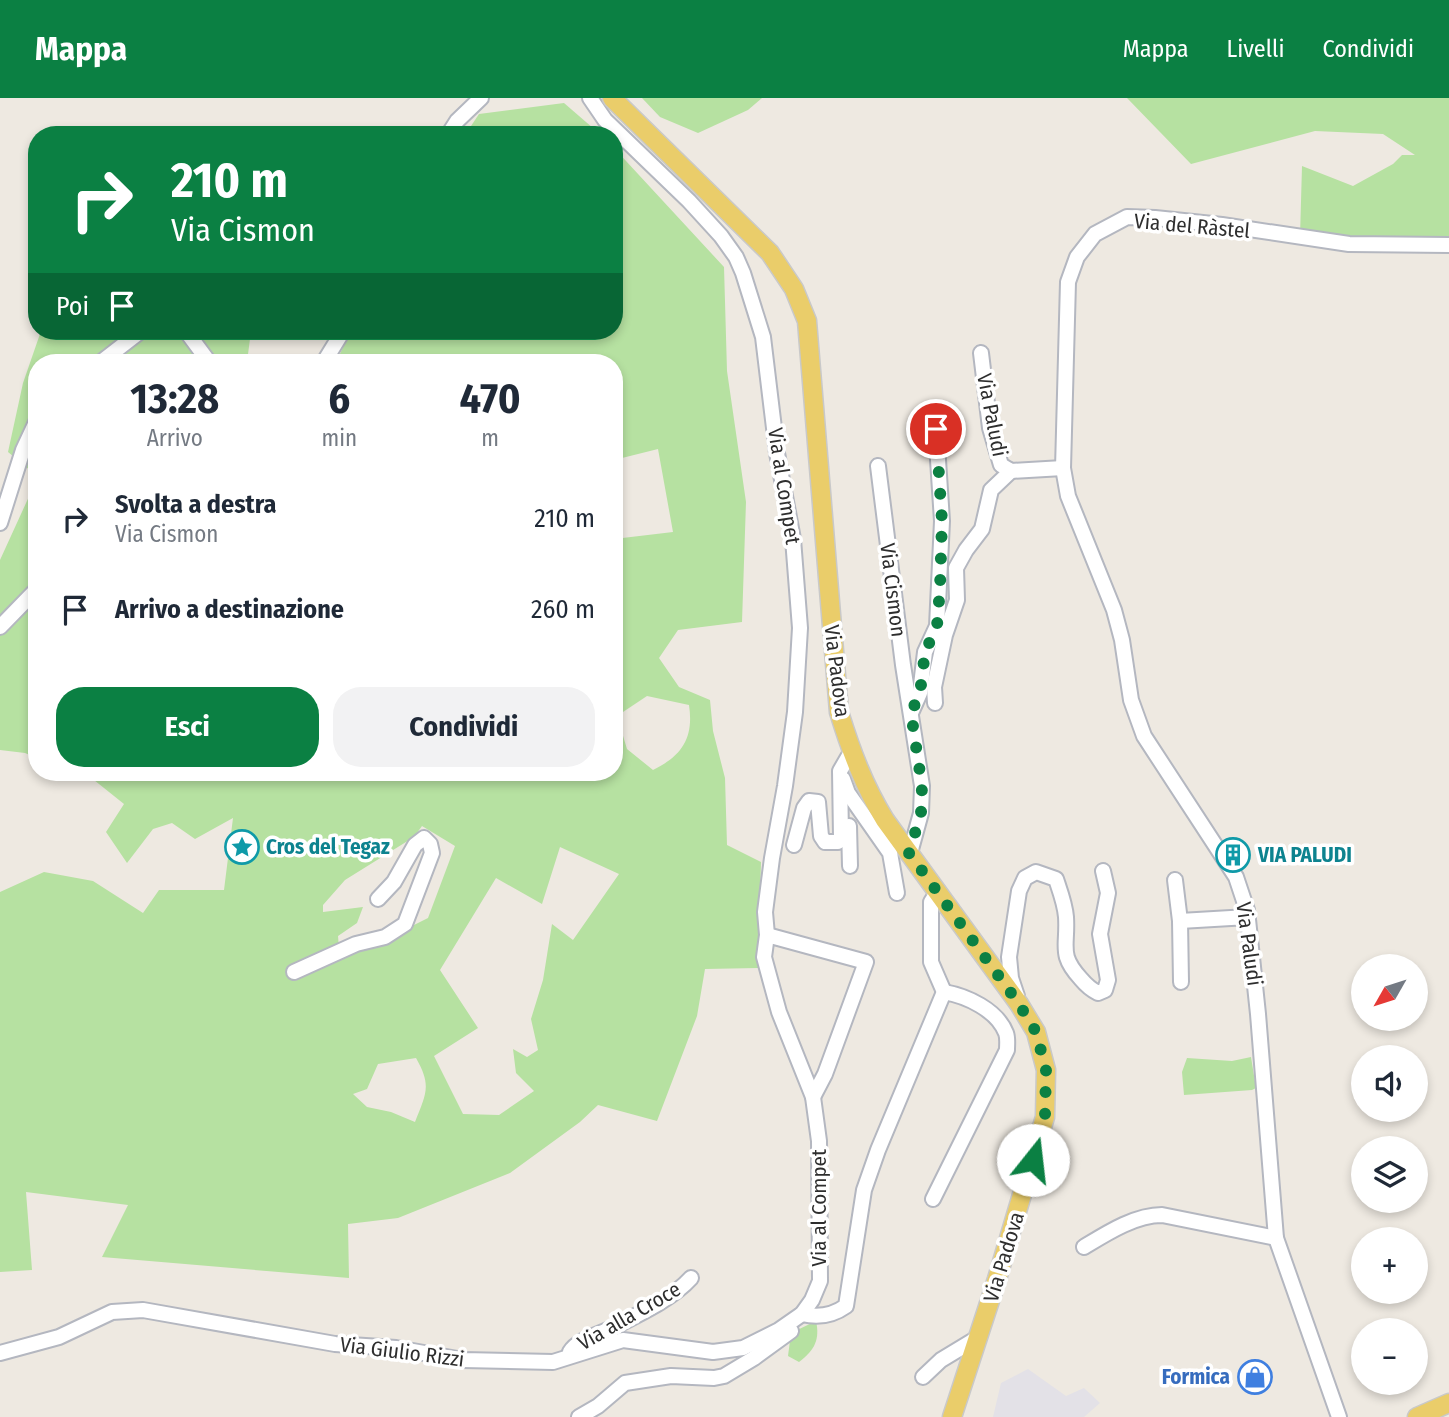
<!DOCTYPE html>
<html lang="it">
<meta charset="utf-8">
<style>
:root{--surface:#fff;--page:#f2f2f3;--text:#1f2937;--muted:#747a83;--accent:#0b8043}
body{margin:0;font-family:"Fira Sans Condensed",sans-serif;background:var(--page);color:var(--text);height:100vh;display:flex;flex-direction:column;font-size:26px;white-space:nowrap}
*{box-sizing:border-box;margin:0}
p{font-size:23px;color:var(--muted)}
.icon{flex:none;width:38px;height:38px;fill:none;stroke:currentColor;stroke-width:2;stroke-linecap:round;stroke-linejoin:round}
.map{position:relative;flex:1;overflow:hidden}
.sheet{position:absolute;left:28px;top:256px;width:595px;height:427px;display:flex;flex-direction:column;background:var(--surface);border-radius:28px;box-shadow:0 4px 10px #0003}
.sheet>*{flex:none}
.hud{position:absolute;left:28px;top:28px;width:595px;height:214px;border-radius:28px;box-shadow:0 4px 10px #0003;background:#0b8043;color:#fff;overflow:hidden}
.needle{width:46px;rotate:231deg}
.tools{position:absolute;left:1351px;top:856px;display:grid;gap:14px}
.tools a{display:grid;place-items:center;width:77px;height:77px;border-radius:50%;background:var(--surface);box-shadow:0 4px 10px #0003;font-size:35px}
.pin{position:absolute;display:grid;place-items:center;width:60px;height:60px;color:#fff;margin:-30px;border:4px solid #fff;border-radius:50%;box-shadow:0 2px 7px #0007}
.me{position:absolute;width:77px;margin:-38px;rotate:16deg;stroke-linejoin:round;filter:drop-shadow(0 0 5px #0008)}
.turn{display:flex;align-items:center;gap:24px;height:147px;padding:0 28px;font-size:32px}
.turn .icon{width:91px;height:91px;stroke-width:2.5}
.turn b{display:block;font-size:49px;line-height:60px}
.then{display:flex;align-items:center;height:66px;padding:0 28px;background:#0003;gap:14px;font-size:26px}
.eta{display:flex;justify-content:space-evenly;align-items:center;height:119px;text-align:center}
.eta b{font-size:42px;font-weight:700;line-height:49px}
.action{display:flex;gap:14px;margin-top:auto;padding:14px 28px}
.action a{flex:1;height:80px;border-radius:28px;background:var(--accent);color:#fff;font-size:28px;font-weight:700;line-height:80px;text-align:center}
.action a+a{background:var(--page);color:var(--text)}
ul{padding:0;list-style:none}
li{display:flex;align-items:center;gap:21px;height:91px;padding:0 28px}
li div{flex:1}
li b{display:block;font-size:26px}
li em{font-style:normal}
header{display:flex;align-items:center;gap:42px;box-sizing:border-box;height:98px;padding:0 35px;background:var(--accent);color:#fff}
header strong{font-size:33px}
nav{display:flex;gap:38px;margin-inline-start:auto;font-size:24px}
.map>svg:first-child{display:block}
.industrial{fill:#e3e1e7}
.green{fill:#b6e1a1;fill-rule:evenodd}
.lines{fill:none;stroke-linecap:round;stroke-linejoin:round}
.minor-casing{stroke:#b4b7c0;stroke-width:18}
.major-casing{stroke:#c9c9c9;stroke-width:21}
.minor{stroke:#fff;stroke-width:14}
.major{stroke:#eacd6a;stroke-width:18}
.route{stroke:#0b8043;stroke-width:12;stroke-dasharray:0 21.6}
.labels{text-anchor:middle;dominant-baseline:central;stroke-width:7;stroke-linejoin:round;paint-order:stroke}
.street-label{font-size:21px;fill:#2e2e2e;stroke:#fff}
.culture-label{font-size:21px;font-weight:bold;fill:#0d838f;stroke:#fff;text-anchor:start}
.shop-label{font-size:21px;font-weight:bold;fill:#366cbe;stroke:#fff;text-anchor:end}
</style>
<header>
<strong>Mappa</strong>
<nav><a>Mappa</a><a>Livelli</a><a>Condividi</a></nav>
</header>
<div class="map">
<svg width="1449" height="1319" viewBox="0 0 1449 1319">
<rect width="100%" height="100%" fill="#eee9e1"/>
<!-- industrial -->
<polygon class="industrial" points="1028,1271 1066,1298 1084,1290 1100,1305 1084,1319 993,1319 1001,1285"/>
<!-- green -->
<g class="green">
<polygon points="642,0 762,0 748,12 698,35 660,19"/>
<polygon points="1127,0 1449,0 1449,155 1300,139 1302,68 1353,88 1393,66 1402,57 1415,57 1383,36 1315,33 1191,66"/>
<polygon points="564,5 601,37 465,37 479,16"/>
<path d="M614,50L724,169L727,273L746,404L742,524L678,532L659,560L679,589L710,602L713,633L725,680L727,747L761,764L758,870L705,871L697,918L657,1023L598,1007L580,1024L510,1075L398,1120L348,1126L349,1180L102,1159L128,1107L26,1094L32,1172L0,1174V794L44,774L93,783L143,815L159,792H224L233,720L195,741L172,725L153,731L127,765L106,734L124,706L94,682L73,674H614V441L673,434L658,351L614,362V264H336L351,233H614ZM647,598L689,607C694,640 682,658 653,672L627,651L617,618ZM422,728L455,748L428,820L364,852L339,850L338,838L357,825L363,809L323,814V807L345,782L414,739ZM560,749L619,776L573,842L552,826L543,882L531,921L538,952L527,959L513,951L516,975L534,993L499,1017L463,1016L434,958L478,930L440,872L496,780L542,806ZM416,960C432,988 426,996 415,1024L391,1014L367,1009L353,996L367,991L378,966Z"/>
<polygon points="41,233 251,233 247,264 37,264 37,378 8,354 23,285"/>
<polygon points="37,381 37,660 25,655 0,652 0,462"/>
<polygon points="1251,959 1256,990 1252,992 1184,997 1182,974 1187,960 1232,963"/>
<path d="M816,1223C820,1241 815,1252 799,1264L788,1258L791,1235Z"/>
</g>
<g class="lines">
<!-- minor casing -->
<g class="minor-casing">
<g id="minor">
<polyline points="448,37 457,23 481,0"/>
<polyline points="186,233 209,264"/>
<polyline points="981,255 990,330 1001,367 1011,373 1063,370"/>
<polyline points="101,264 141,233"/>
<polyline points="324,264 343,233"/>
<polyline points="878,368 903,567 922,688 921,715 910,755"/>
<polyline points="0,425 23,352 37,322"/>
<polyline points="0,529 37,491"/>
<polyline points="935,605 934,589 945,537 957,502 956,470 966,452 982,431 991,392 1011,373"/>
<polyline points="911,615 920,595 925,554 937,528 942,423 936,331"/>
<polyline points="843,681 848,695 890,755 897,795"/>
<polyline points="849,728 850,768"/>
<polyline points="794,747 804,710 809,703 818,704 821,738 825,744 838,744 841,739 840,673 851,654"/>
<polyline points="1175,782 1180,823 1181,884"/>
<polyline points="938,793 931,804 931,864 944,894"/>
<polyline points="1180,823 1248,819"/>
<polyline points="767,837 866,864 825,976 813,999"/>
<polyline points="294,874 356,846 385,839 405,826 432,755 430,746 424,740 415,747 394,784 378,801"/>
<path d="M1017,898L1011,880L1009,859L1019,793L1025,780L1036,774L1056,781C1060,793 1065,806 1066,819C1068,849 1058,856 1081,881C1086,887 1090,891 1098,895L1105,892L1108,882L1100,836L1108,795L1103,773"/>
<path d="M1084,1149C1107,1135 1135,1117 1162,1117L1276,1140"/>
<path d="M802,1216C818,1220 832,1218 846,1208L864,1092L878,1052L944,894C967,898 997,912 1006,935C1008,940 1007,946 1007,952L933,1101"/>
<path d="M570,1254C578,1241 599,1237 612,1230C639,1216 672,1201 691,1180"/>
<polyline points="0,1255 59,1239 112,1214 143,1212 335,1246 396,1250 463,1262 553,1264 623,1242 713,1254 743,1250 779,1232 802,1216 812,1202 820,1183 819,1043 813,999 779,914 764,859 767,837 765,814 772,760 785,688 795,614 800,530 793,441 777,355 763,239 743,175 736,159 721,138 689,103 605,22 590,0"/>
<polyline points="923,1279 941,1262 979,1239"/>
<polyline points="579,1319 598,1308 625,1285 671,1278 714,1280 724,1278 754,1260 791,1233"/>
<polyline points="1339,1319 1276,1140 1258,916 1247,812 1236,779 1144,638 1131,602 1122,542 1114,512 1068,398 1063,370 1068,184 1077,159 1095,136 1127,119 1155,120 1222,127 1349,146 1449,147"/>
</g>
</g>
<!-- major casing -->
<g class="major-casing">
<g id="major">
<path d="M612,0L770,155L794,191L807,223L839,614C851,653 864,688 885,722L1019,906L1036,934L1046,972L1045,1019L997,1181L952,1319"/>
<polyline points="1417,1319 1449,1305"/>
</g>
</g>
<!-- minor -->
<use href="#minor" class="minor"/>
<!-- major -->
<use href="#major" class="major"/>
</g>
<g class="lines">
<!-- route -->
<polyline class="route" points="936,331 942,423 940,490 937,528 925,554 920,595 911,615 922,688 921,715 909,755 1019,906 1036,934 1046,972 1045,1018 1033,1062"/>
</g>
<!-- icons -->
<defs>
<g id="sight-ring" transform="scale(1.75)"><circle r="9.5" fill="#fff" stroke="#0f9aa8" stroke-width="1.5"/><path d="M0-6L1.8-2.2L6-1.7L2.9 1.2L3.7 5.4L0 3.3L-3.7 5.4L-2.9 1.2L-6-1.7L-1.8-2.2Z" fill="#0f9aa8"/></g>
<g id="building-ring" transform="scale(1.75)"><circle r="9.5" fill="#fff" stroke="#0f9aa8" stroke-width="1.5"/><path d="M-4-6H4V6H1V3H-1V6H-4ZM-2.5-4.3h1.7v1.8h-1.7ZM.8-4.3h1.7v1.8H.8ZM-2.5-1h1.7V.8h-1.7ZM.8-1h1.7V.8H.8Z" fill="#0f9aa8"/></g>
<g id="shop-ring" transform="scale(1.75)"><circle r="9.5" fill="#fff" stroke="#3f7fe0" stroke-width="1.5"/><path d="M-5-2.5h2.3a2.7 3.5 0 0 1 5.4 0H5L5.5 6h-11ZM-1.5-2.5h3a1.5 2.3 0 0 0-3 0Z" fill="#3f7fe0"/></g>
</defs>
<g fill-rule="evenodd">
<use href="#sight-ring" x="242" y="749"/>
<use href="#building-ring" x="1233" y="757"/>
<use href="#shop-ring" x="1255" y="1279"/>
</g>
<g class="labels">
<!-- street labels -->
<g class="street-label">
<text transform="translate(1192 128) rotate(5)">Via del Ràstel</text>
<text transform="translate(992 317) rotate(79)">Via Paludi</text>
<text transform="translate(784 388) rotate(81)">Via al Compet</text>
<text transform="translate(893 492) rotate(83)">Via Cismon</text>
<text transform="translate(837 573) rotate(83)">Via Padova</text>
<text transform="translate(1249 846) rotate(82)">Via Paludi</text>
<text transform="translate(819 1110) rotate(-90)">Via al Compet</text>
<text transform="translate(1004 1159) rotate(-73)">Via Padova</text>
<text transform="translate(629 1218) rotate(-30)">Via alla Croce</text>
<text transform="translate(402 1254) rotate(7)">Via Giulio Rizzi</text>
</g>
<!-- culture labels -->
<g class="culture-label">
<text x="266" y="749">Cros del Tegaz</text>
<text x="1258" y="757">VIA PALUDI</text>
</g>
<!-- shop labels -->
<g class="shop-label">
<text x="1230" y="1279">Formica</text>
</g>
</g>
</svg>
<div class="tools">
<a><svg class="needle" viewBox="-14 -14 28 28"><path d="M0-13l5 13h-10z" fill="#e53935"/><path d="M0 13l5-13h-10z" fill="#747a83"/></svg></a>
<a><svg class="icon" aria-label="sound" viewBox="0 0 24 24"><path d="M4 9h4l5-4v14l-5-4H4zM17 9q2 3 0 6"/></svg></a>
<a><svg class="icon" aria-label="layers" viewBox="0 0 24 24"><path d="M12 4l9 5-9 5-9-5zM3 14l9 5 9-5"/></svg></a>
<a>+</a>
<a>−</a>
</div>
<div class="pin" style="left:936px;top:331px;background:#d93025"><svg class="icon" aria-label="arrive" viewBox="0 0 24 24"><path d="M6 21V4h12l-3 4 3 4H6"/></svg></div>
<svg class="me" style="left:1033px;top:1062px" viewBox="-20 -20 40 40"><circle r="19" fill="#fff"/><path d="M0-13L10 11 0 6-10 11z" fill="#0b8043"/></svg>
<div class="hud">
<div class="turn"><svg class="icon" aria-label="right" viewBox="0 0 24 24"><path d="M7 20v-9h11M14 6l5 5-5 5"/></svg><div><b>210 m</b>Via Cismon</div></div>
<div class="then">Poi<svg class="icon" aria-label="arrive" viewBox="0 0 24 24"><path d="M6 21V4h12l-3 4 3 4H6"/></svg></div>
</div>
<section class="sheet">
<div class="eta">
<div><b>13:28</b><p>Arrivo</p></div>
<div><b>6</b><p>min</p></div>
<div><b>470</b><p>m</p></div>
</div>
<ul>
<li><svg class="icon" aria-label="right" viewBox="0 0 24 24"><path d="M7 20v-9h11M14 6l5 5-5 5"/></svg><div><b>Svolta a destra</b><p>Via Cismon</p></div><em>210 m</em></li>
<li><svg class="icon" aria-label="arrive" viewBox="0 0 24 24"><path d="M6 21V4h12l-3 4 3 4H6"/></svg><div><b>Arrivo a destinazione</b></div><em>260 m</em></li>
</ul>
<div class="action"><a>Esci</a><a>Condividi</a></div>
</section>
</div>
